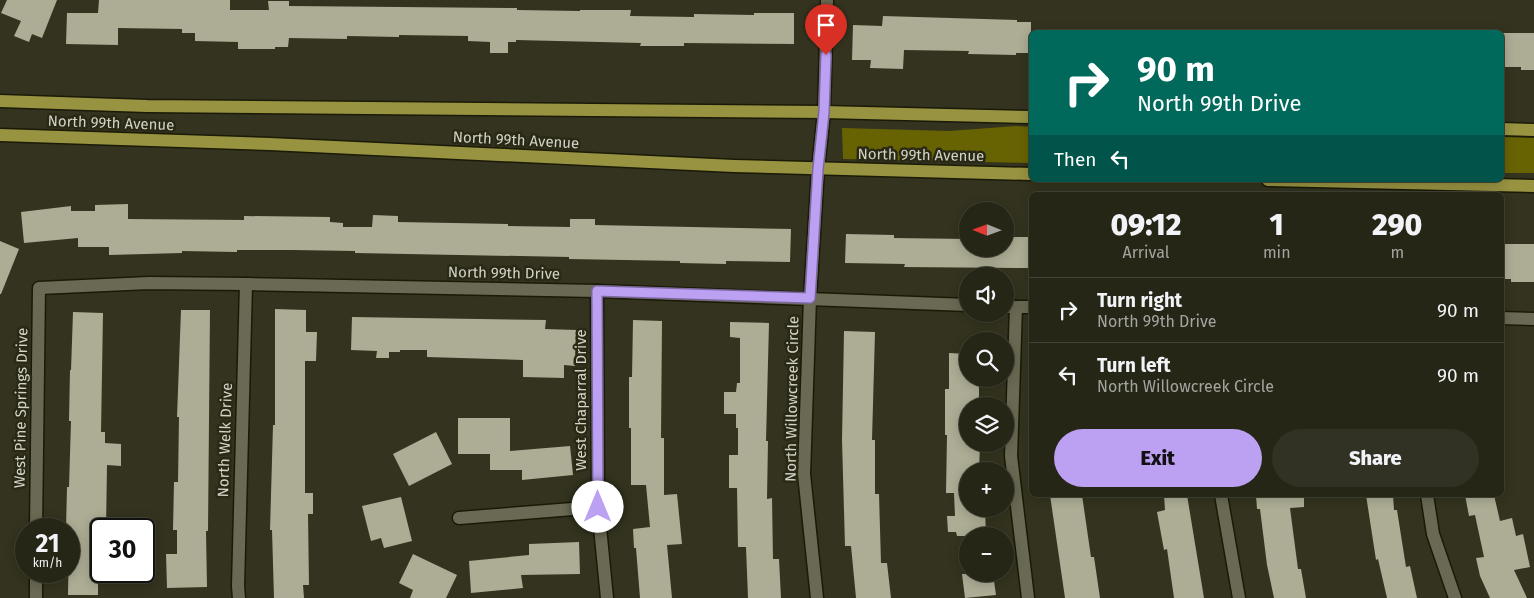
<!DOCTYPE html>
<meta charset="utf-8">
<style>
:root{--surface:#262617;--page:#323224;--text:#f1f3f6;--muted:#a4a5a1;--line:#424336;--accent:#bca0f2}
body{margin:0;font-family:"Fira Sans",sans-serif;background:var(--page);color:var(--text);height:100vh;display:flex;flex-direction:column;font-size:19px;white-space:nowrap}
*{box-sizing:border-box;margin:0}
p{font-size:16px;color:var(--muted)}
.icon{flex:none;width:28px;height:28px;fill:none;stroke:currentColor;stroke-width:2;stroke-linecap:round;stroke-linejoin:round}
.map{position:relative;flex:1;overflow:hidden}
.side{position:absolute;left:1029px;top:192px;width:475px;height:305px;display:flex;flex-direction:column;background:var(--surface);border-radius:8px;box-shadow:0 2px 12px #0003,0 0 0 1px var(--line)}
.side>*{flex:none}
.banner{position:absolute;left:1029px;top:30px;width:475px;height:152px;border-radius:8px;box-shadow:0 2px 12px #0003,0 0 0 1px var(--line);background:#00695c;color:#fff;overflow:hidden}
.needle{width:32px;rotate:271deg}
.buttons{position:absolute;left:959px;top:202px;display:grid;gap:10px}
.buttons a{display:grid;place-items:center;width:55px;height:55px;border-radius:50%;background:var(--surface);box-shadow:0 2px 12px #0003,0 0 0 1px var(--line);font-size:25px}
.speed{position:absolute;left:15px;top:518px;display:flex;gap:10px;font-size:25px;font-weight:700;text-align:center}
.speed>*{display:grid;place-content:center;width:65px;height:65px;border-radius:50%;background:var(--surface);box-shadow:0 2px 12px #0003,0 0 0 1px var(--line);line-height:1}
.speed small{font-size:12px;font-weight:400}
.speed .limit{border:2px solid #111;border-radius:8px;background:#fff;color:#111}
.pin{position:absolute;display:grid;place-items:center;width:42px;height:42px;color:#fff;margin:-51px -21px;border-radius:50% 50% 50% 0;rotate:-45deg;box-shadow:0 0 5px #0007}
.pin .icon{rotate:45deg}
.me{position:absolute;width:55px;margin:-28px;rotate:0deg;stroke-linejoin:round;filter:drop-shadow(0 0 4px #0008)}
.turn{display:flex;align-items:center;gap:18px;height:105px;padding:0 25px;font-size:22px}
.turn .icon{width:65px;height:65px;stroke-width:2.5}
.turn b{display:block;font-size:35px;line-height:42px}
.then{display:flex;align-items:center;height:48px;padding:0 25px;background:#0003;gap:10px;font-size:19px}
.eta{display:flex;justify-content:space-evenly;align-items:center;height:85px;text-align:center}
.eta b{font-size:30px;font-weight:800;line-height:35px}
.action{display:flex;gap:10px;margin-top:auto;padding:10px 25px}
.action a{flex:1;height:58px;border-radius:30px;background:var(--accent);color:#111;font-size:20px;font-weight:800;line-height:58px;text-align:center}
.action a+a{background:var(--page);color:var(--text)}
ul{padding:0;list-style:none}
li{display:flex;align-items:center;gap:15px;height:65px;padding:0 25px;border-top:1px solid var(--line)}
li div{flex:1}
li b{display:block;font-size:19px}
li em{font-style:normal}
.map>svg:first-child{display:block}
.water{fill:#686302}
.building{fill:#adad95}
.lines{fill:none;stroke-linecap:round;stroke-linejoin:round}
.minor-casing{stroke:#1b1a07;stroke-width:15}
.major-casing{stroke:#1b1a07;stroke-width:15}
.minor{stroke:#6a6953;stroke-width:12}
.major{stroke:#989341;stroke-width:12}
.route-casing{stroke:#7a689d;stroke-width:12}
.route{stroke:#bca0f2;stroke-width:9}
.labels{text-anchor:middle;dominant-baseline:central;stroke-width:5;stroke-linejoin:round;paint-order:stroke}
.street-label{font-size:15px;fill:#d3d3c7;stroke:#292915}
</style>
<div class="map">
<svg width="1534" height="598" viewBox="0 0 1534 598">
<rect width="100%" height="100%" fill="#33331f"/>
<!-- water -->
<g class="water">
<polygon points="1016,126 1031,127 1031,163 843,159 842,128 949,131"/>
<polygon points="1501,137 1534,138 1534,173 1501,173"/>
</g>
<!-- building -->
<g class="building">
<polygon points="7,0 57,0 42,38 32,34 29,42 14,36 21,21 1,13"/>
<polygon points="99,0 230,0 230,10 269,10 268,1 289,1 289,6 517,8 517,10 580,11 580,10 631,10 630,16 694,17 694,14 754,15 754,13 794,13 794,44 684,43 684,46 640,46 641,43 516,40 516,42 508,42 508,53 490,53 490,42 468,41 468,36 399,35 399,37 347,36 347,39 289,38 288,47 275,47 275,49 238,49 238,42 195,41 195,33 182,33 182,29 118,28 118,45 66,44 67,13 98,13"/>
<polygon points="883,16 1017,20 1017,22 1031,22 1031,53 1016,53 1016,55 968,54 969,51 904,50 903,69 870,68 871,60 852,60 853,25 882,26"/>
<polygon points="1501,33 1534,33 1534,70 1521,70 1521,67 1501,67"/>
<polygon points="128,204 128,219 244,220 244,216 330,217 330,222 343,223 343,227 372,227 373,215 398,216 398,222 508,224 508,226 570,227 570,219 595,219 595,225 791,229 790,262 726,261 726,264 680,263 680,261 569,259 569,257 355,253 355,251 292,250 237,250 237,252 182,251 182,253 109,255 109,247 78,247 78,238 24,243 21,212 71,206 71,211 95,211 95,205"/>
<polygon points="846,234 894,235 894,238 968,239 968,249 1005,249 1005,237 1031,237 1031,268 904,267 905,264 845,263"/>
<polygon points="0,241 19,249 1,294 0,294"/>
<polygon points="1501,244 1534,244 1534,282 1511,282 1511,279 1501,279"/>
<polygon points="275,309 306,310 306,332 317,332 316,361 305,361 305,493 313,493 313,514 308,514 309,585 303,585 304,598 274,598 272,530 270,530 273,425 275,425"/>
<polygon points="181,310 210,310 208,531 206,531 207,587 167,588 166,554 177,554 177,530 173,530 174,482 178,482 179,417 177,417"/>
<polygon points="73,312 103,313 101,432 105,432 105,443 121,444 121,466 107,465 106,529 101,529 101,538 98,538 98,565 101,565 101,579 98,579 98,595 68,595 69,538 69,529 66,529 67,487 69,487 71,421 69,421 70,370 71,370"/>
<polygon points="352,317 546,320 545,329 576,330 575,366 564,365 564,378 523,377 523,360 427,357 427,350 400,350 400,352 389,352 389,358 376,358 377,351 351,350"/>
<polygon points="633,320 662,321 661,438 664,438 664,495 677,494 682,544 667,545 672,598 640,598 636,548 634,548 633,529 650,527 646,485 631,485 631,428 629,428 629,377 632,377"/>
<polygon points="730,322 769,323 766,441 768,441 767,499 772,498 773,559 779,559 781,598 748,598 746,547 738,547 737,488 729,488 729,455 738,455 738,428 736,428 736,414 724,414 724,392 736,392 737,383 740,383 740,338 730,337"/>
<polygon points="844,331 875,332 872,440 875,440 875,494 879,494 881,563 887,563 891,598 856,598 851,546 845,546 842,440"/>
<polygon points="949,353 968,354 968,379 979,379 979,406 968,406 968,444 980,444 979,471 968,471 968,509 985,509 986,536 957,536 956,532 948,532 947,516 955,516 954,493 946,493 947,435 945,435 945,389 949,389"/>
<polygon points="458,418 510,418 510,451 570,446 573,475 522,480 522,470 490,470 490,454 458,454"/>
<polygon points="436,432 452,464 409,486 393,454"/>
<polygon points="1050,495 1082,495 1091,557 1094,557 1100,598 1065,598"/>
<polygon points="1164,495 1187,495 1204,598 1174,598 1167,549 1164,550 1157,512 1165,510"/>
<polygon points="1256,495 1304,495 1304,507 1290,508 1298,569 1301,569 1306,598 1274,598 1267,565 1260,509 1257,509"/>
<polygon points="1366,495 1393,495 1394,510 1397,510 1406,567 1410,566 1417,598 1387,598 1378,559 1376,560"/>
<polygon points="1465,495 1494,495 1500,521 1512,518 1516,536 1523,534 1530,567 1514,570 1527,598 1490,598 1480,576 1476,558 1484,557 1475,515 1469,516"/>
<polygon points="401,497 412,541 384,548 381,538 371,541 362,506"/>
<polygon points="579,542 580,574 521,575 523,588 471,593 469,561 529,555 529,544"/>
<polygon points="413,554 457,575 446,598 410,598 413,590 399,583"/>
<polygon points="962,574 993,574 996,595 965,598"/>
</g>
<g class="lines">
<!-- minor casing -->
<g class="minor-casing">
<g id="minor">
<polyline points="597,291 598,507 607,598"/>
<polyline points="1005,307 1031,307"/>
<polyline points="1016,307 1011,456 1028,598"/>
<polyline points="1501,318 1534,319"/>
<polyline points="1221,495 1239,598"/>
<polyline points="1427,495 1433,534 1455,598"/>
<polyline points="459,518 598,507"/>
<polyline points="36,529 39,288 149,283 246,284 597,291 968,305"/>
<polyline points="36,571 36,598"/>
<polyline points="239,598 238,586 246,284"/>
<polyline points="817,598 804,474 810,298 818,169 824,112 827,0"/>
</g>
</g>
<!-- major casing -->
<g class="major-casing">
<g id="major">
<polyline points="0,101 147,106 824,112 1031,117"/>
<polyline points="1501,129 1534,130"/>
<polyline points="0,135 270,144 734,166 1031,174"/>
<polyline points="1268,180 1534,186"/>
</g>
</g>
<!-- minor -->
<use href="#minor" class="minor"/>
<!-- major -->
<use href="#major" class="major"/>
</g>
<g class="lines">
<!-- route casing -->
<g class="route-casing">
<polyline id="route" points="598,507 597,291 810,298 818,169 824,112 826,55"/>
</g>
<!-- route -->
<use href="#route" class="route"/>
</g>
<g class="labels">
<!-- street labels -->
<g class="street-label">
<text transform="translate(111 123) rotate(2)">North 99th Avenue</text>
<text transform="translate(516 140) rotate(3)">North 99th Avenue</text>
<text transform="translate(921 155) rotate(1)">North 99th Avenue</text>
<text transform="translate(504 273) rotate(1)">North 99th Drive</text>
<text transform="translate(792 399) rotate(-89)">North Willowcreek Circle</text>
<text transform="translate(581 400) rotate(-90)">West Chaparral Drive</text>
<text transform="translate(21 408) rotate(-89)">West Pine Springs Drive</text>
<text transform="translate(225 440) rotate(-88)">North Welk Drive</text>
</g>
</g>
</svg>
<div class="buttons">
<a><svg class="needle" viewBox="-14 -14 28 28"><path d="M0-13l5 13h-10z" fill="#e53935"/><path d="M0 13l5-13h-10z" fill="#a4a5a1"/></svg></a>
<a><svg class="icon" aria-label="sound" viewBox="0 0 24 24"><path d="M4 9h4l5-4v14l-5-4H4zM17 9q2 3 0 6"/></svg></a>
<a><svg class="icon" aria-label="search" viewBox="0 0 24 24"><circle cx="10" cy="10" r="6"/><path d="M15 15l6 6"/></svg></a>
<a><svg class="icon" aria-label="layers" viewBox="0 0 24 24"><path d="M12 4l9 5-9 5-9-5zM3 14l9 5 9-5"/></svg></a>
<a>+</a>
<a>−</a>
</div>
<div class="speed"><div>21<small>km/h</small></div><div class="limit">30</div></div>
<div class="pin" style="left:826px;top:55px;background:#d93025"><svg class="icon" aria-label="arrive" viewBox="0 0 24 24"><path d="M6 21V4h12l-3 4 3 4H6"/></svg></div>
<svg class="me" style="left:598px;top:507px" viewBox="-20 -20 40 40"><circle r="19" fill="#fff"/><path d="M0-13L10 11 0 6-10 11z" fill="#bca0f2"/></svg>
<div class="banner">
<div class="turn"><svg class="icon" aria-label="right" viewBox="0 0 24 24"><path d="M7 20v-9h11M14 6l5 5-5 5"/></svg><div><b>90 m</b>North 99th Drive</div></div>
<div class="then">Then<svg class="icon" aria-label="left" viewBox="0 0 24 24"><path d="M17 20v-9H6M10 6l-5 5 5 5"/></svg></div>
</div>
<section class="side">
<div class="eta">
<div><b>09:12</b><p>Arrival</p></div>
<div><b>1</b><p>min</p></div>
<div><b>290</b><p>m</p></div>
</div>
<ul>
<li><svg class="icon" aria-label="right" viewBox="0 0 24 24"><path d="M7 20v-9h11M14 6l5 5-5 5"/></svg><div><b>Turn right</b><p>North 99th Drive</p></div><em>90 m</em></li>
<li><svg class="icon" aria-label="left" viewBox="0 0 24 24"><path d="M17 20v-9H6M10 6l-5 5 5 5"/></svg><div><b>Turn left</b><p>North Willowcreek Circle</p></div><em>90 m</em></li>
</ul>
<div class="action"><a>Exit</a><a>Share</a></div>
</section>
</div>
